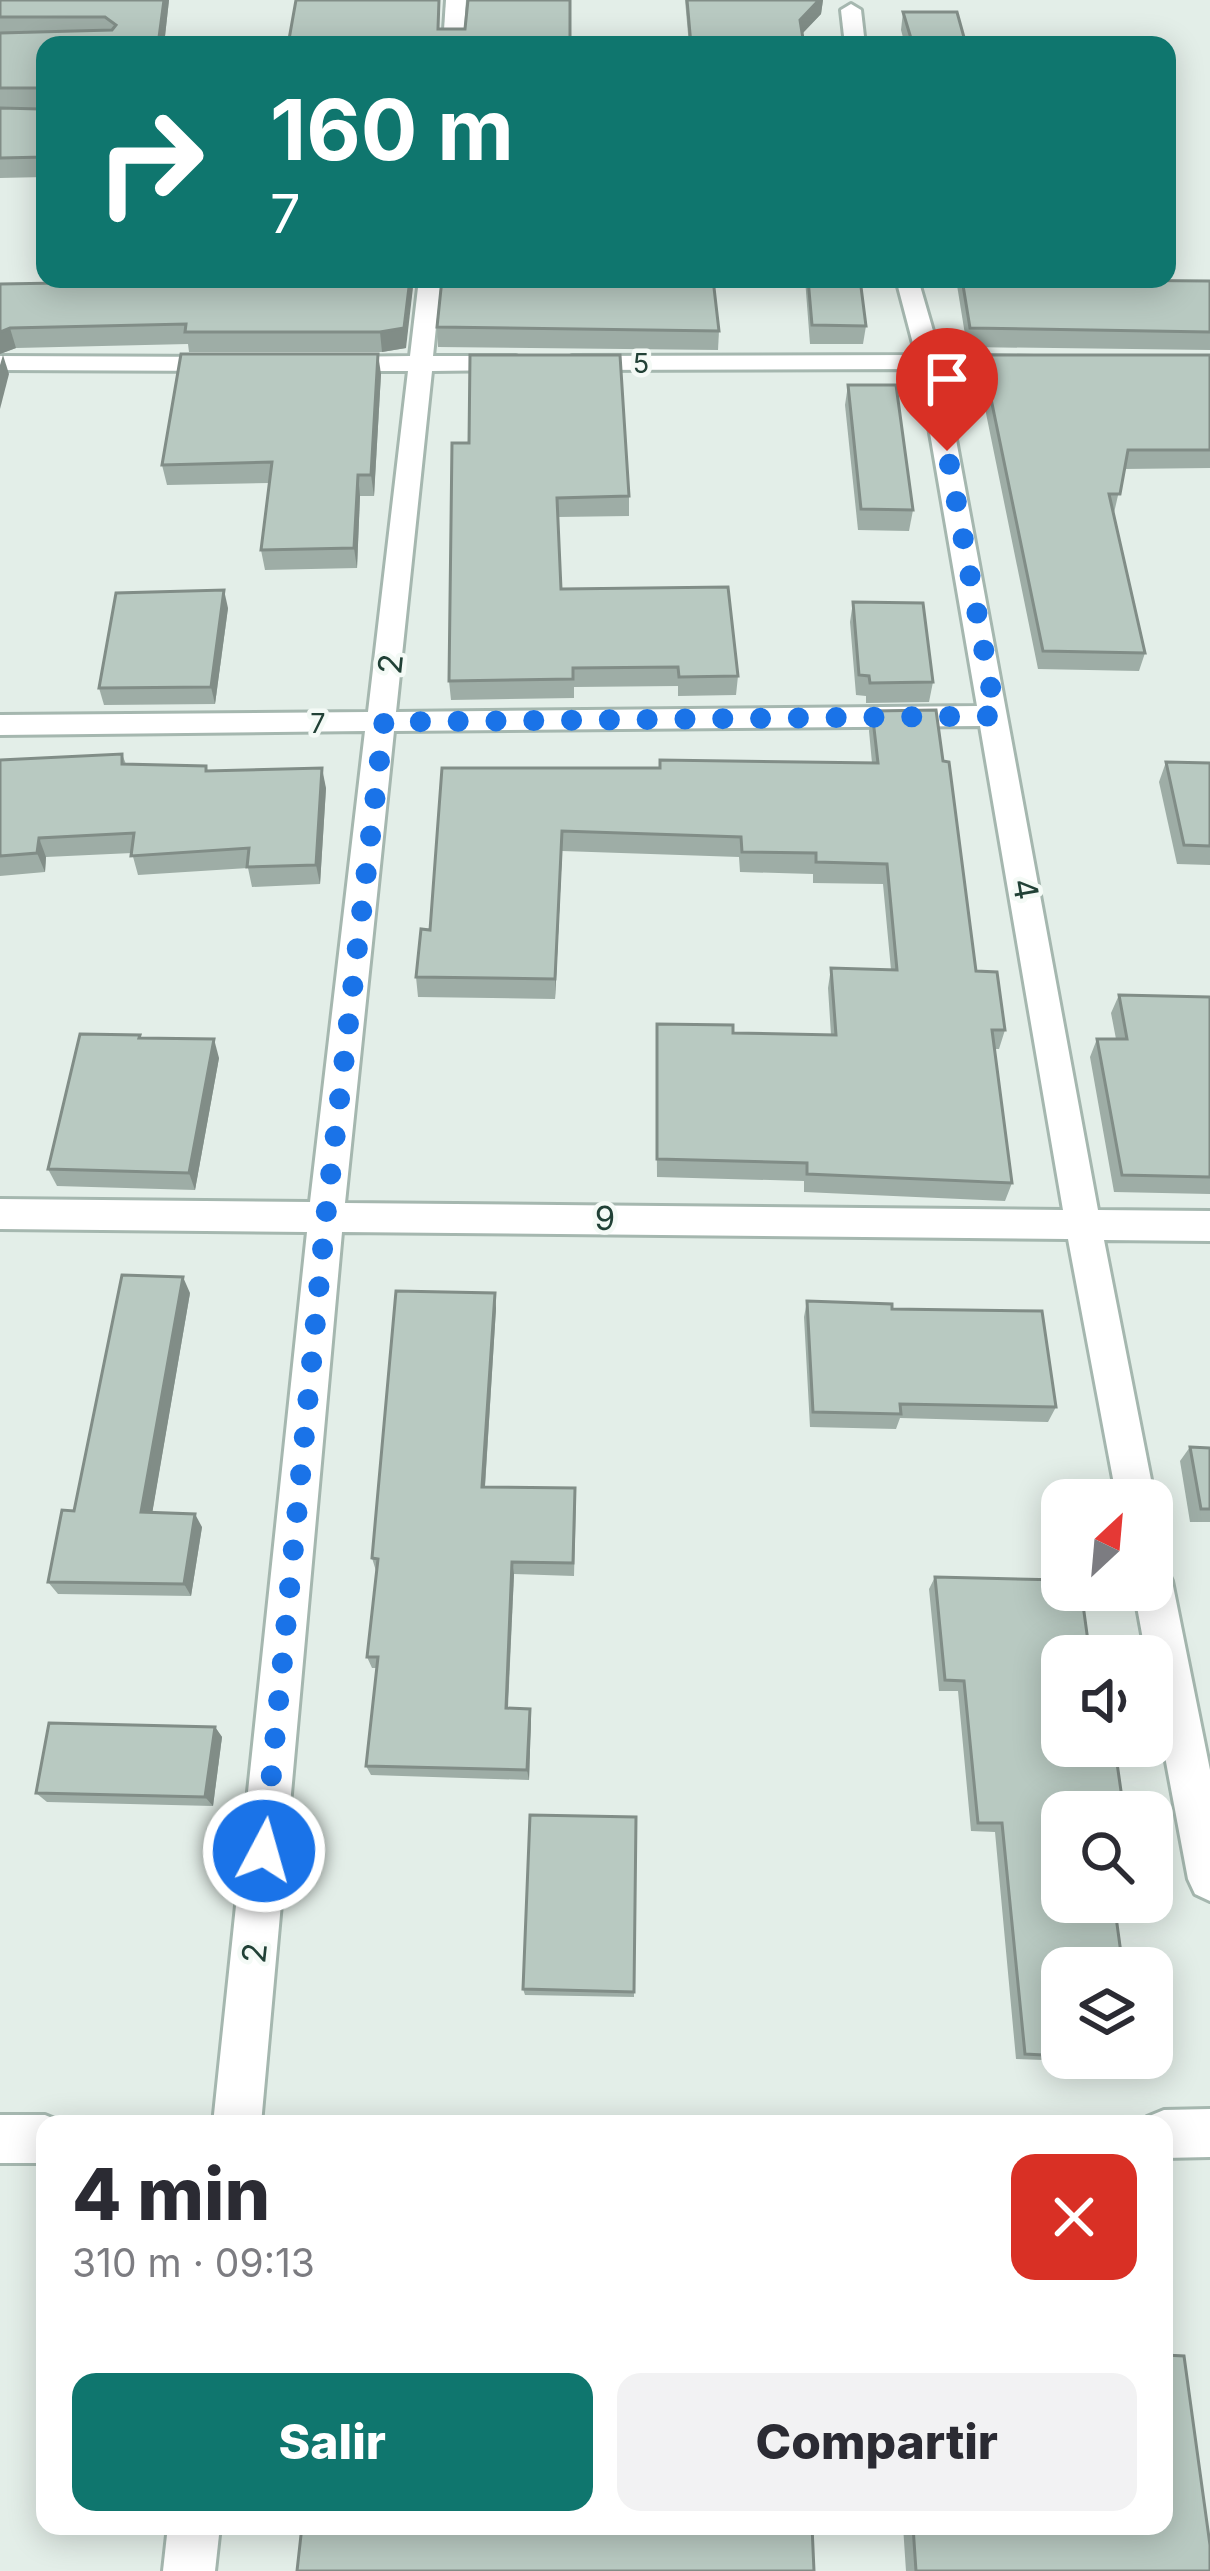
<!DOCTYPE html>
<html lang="es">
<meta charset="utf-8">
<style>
:root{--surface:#fff;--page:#f2f2f3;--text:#2b2b33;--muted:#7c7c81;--accent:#0f766e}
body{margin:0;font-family:Inter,sans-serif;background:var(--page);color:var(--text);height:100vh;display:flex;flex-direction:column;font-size:45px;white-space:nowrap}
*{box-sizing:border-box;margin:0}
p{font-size:39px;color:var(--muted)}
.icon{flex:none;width:66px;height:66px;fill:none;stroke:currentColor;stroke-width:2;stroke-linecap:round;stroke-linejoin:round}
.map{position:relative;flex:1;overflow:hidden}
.drawer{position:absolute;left:36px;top:2115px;width:1137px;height:420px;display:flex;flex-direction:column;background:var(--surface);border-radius:24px;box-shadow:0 6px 30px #0003}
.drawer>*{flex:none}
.banner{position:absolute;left:36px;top:36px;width:1140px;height:252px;border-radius:24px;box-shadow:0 6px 30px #0003;background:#0f766e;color:#fff;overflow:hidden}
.needle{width:78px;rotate:26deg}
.tools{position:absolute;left:1041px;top:1479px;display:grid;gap:24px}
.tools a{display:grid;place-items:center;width:132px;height:132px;border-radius:24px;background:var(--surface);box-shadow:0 6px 30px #0003;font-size:60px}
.pin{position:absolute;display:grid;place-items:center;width:102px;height:102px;color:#fff;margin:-123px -51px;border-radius:50% 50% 50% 0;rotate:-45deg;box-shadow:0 0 12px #0007}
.pin .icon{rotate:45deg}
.me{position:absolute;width:132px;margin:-66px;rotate:6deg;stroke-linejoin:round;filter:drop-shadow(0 0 9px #0008)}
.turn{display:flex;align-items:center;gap:42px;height:252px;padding:0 36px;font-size:54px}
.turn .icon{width:156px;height:156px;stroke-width:2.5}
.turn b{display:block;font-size:84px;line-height:102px}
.round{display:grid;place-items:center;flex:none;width:126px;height:126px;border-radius:24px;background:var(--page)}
.head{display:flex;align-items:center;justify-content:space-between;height:204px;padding:0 36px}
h1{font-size:72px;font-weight:800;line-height:90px}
.cta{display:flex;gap:24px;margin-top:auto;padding:24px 36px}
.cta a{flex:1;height:138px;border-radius:24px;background:var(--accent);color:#fff;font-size:48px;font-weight:800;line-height:138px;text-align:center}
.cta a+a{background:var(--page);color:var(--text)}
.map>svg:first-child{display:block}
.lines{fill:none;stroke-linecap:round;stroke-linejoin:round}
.minor-casing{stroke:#a5b7af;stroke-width:6}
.minor{fill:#fff;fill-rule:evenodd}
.wall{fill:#9eada6}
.shaded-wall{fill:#818d87}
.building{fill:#b8c9c1;stroke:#818d87;stroke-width:3}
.route{stroke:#1a73e8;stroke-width:21;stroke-dasharray:0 37.8}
.labels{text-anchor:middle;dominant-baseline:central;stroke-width:9;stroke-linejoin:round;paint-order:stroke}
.far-street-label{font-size:27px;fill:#214136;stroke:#f4faf6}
.street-label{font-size:33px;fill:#214136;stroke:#f4faf6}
</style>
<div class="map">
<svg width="1210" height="2571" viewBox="0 0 1210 2571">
<rect width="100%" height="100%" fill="#e3eee8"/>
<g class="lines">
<!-- minor casing -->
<g class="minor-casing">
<g id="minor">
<polygon points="446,0 466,0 463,45 443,45"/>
<polygon points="851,4 861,10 865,45 845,45 841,10"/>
<path d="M419,279H441L433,356H516L528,363L516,370L432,371L396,712L977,706L919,369L572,370L560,363L572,356L916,355L896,279H918L940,355L1034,357V367L1026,369H943L1098,1210L1210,1211V1241L1104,1240L1155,1500L1152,1508V1500H1117L1068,1239L342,1232L261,2124H213L307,1232L0,1229V1199L310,1202L365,731L0,735V715L368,712L408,371H332L320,364L332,357L410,356ZM980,726L1063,1210L345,1203L394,731Z"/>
<polygon points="0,356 228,357 240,364 228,371 0,370"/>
<polygon points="1152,1562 1166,1568 1172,1581 1210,1770 1210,1901 1195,1894 1188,1879 1152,1687 1152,1656 1146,1656 1134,1590 1152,1590"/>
<polygon points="1210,2109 1210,2157 1164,2158 1164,2124 1145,2124 1147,2117 1164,2110"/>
<polygon points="0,2115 45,2115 62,2122 45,2124 45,2163 0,2163"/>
<polygon points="168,2526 220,2526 215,2571 163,2571"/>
</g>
</g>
<!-- minor -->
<use href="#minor" class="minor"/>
</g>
<!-- wall -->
<g class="wall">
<polygon points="0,0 169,0 164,45 45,45 45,177 0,178 0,108 40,109 41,108 0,108"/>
<polygon points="685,0 823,0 821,14 802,34 804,45 689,45"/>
<polygon points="903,12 965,41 1018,45 905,45 901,30"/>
<polygon points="304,279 406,348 382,352 189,352 188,344 16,348 0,354 0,284"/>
<polygon points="805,279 860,279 866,326 863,344 810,344"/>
<polygon points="956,279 1210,281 1210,350 967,347"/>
<polygon points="437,327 719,331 718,350 438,347"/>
<polygon points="982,355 1210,355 1210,468 1124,469 1114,513 1145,653 1139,671 1038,669 978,374"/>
<polygon points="381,374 374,496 360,496 357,568 265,570 261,550 269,483 167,485 162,465"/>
<polygon points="848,385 913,510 909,531 858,530 845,405"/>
<polygon points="452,443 629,496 629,516 558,517 561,589 738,676 736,695 678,696 678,686 574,687 574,698 451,700 449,681"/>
<polygon points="853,602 933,682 929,702 866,703 866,696 856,695 850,622"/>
<polygon points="228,608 215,704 104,705 99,688"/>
<polygon points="872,711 943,761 976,971 1005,1030 999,1049 994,1049 1012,1183 1005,1201 804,1192 804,1181 657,1177 656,1043 733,1033 831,1035 828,988 831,968 891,970 883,884 813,883 813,874 740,872 739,857 562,851 555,999 418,997 416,977 430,930 442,768 660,768 872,763 869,731"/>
<polygon points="122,754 126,764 206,766 207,771 326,788 320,884 252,887 248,868 138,875 132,853 46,857 45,872 0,876 0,760"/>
<polygon points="1166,762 1210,763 1210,865 1177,864 1159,782"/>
<polygon points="1119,995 1210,997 1210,1194 1114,1192 1090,1057 1097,1039 1116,1039 1111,1013"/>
<polygon points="141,1038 219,1058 195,1190 57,1186 48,1169"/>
<polygon points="190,1293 152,1513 202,1527 191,1596 58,1594 48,1582 74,1511"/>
<polygon points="807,1301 892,1309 1056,1407 1048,1422 900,1418 896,1429 810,1427 804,1317"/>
<polygon points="496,1308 485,1487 576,1502 574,1576 514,1574 508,1708 531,1719 529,1780 371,1775 366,1766 377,1668 372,1668 367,1657 376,1571 372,1558"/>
<polygon points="1190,1447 1210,1448 1210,1522 1190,1522 1180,1461"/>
<polygon points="935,1577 1062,1812 1062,2058 1135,2058 1125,2063 1016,2059 995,1832 971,1831 958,1691 939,1691 929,1589"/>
<polygon points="215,1727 222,1737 213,1806 47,1802 36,1793"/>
<polygon points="523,1989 634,1992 634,1997 525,1995"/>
<polygon points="1164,2353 1184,2356 1210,2571 906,2571 903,2526 1164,2526"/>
</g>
<!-- shaded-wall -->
<g class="shaded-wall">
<polygon points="164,0 169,0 164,45 158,45"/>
<polygon points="819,0 823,0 821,14 798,38 800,20"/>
<polygon points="410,279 414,279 406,348 382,352 380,332"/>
<polygon points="10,328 16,348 0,354 0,332"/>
<polygon points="378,354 381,374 374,496 371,475"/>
<polygon points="3,355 9,374 0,409 0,365"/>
<polygon points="358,475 360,496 357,568 354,548"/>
<polygon points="224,590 228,608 215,704 211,687"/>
<polygon points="322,768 326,788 320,884 316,865"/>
<polygon points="562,831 562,851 555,999 555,979"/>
<polygon points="39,838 46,857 45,872 37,853"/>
<polygon points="214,1039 219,1058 195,1190 189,1173"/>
<polygon points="183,1277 190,1293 150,1526 141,1512"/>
<polygon points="495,1293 496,1308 484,1500 482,1487"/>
<polygon points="195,1514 202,1527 191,1596 184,1584"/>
<polygon points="512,1562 514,1574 507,1719 506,1708"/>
<polygon points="530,1709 531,1719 529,1780 527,1770"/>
<polygon points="215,1727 222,1737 213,1806 205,1797"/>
</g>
<!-- building -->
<g class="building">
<polygon points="0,0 164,0 158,45 45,45 45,157 0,158 0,108 40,109 44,105 40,88 0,88 0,33 112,30 116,25 105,17 0,17"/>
<polygon points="296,0 439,0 438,29 465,29 468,0 570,0 570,45 288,45"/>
<polygon points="687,0 819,0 800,20 804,45 691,45"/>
<polygon points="903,12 957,12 965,41 1017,40 1018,45 913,45"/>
<polygon points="304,279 410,279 404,328 380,332 185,332 186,324 10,328 0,332 0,284"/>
<polygon points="442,279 713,279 719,331 437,327"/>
<polygon points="808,279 860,279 866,326 812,325"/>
<polygon points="962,279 1210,281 1210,332 970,328"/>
<polygon points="181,354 378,354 371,475 358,475 354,548 261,550 272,462 162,465"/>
<polygon points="470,355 620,355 629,496 557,498 561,589 728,587 738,676 679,677 678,667 573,668 573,679 449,681 452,443 469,443"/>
<polygon points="982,355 1210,355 1210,450 1128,450 1120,494 1109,494 1145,653 1043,651"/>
<polygon points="848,385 896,385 913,510 861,509"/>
<polygon points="224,590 211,687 99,688 116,593"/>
<polygon points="853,602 923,603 933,682 870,683 869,676 859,675"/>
<polygon points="936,710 943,761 949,762 976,971 997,972 1005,1030 992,1030 1012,1183 807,1174 807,1163 657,1159 657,1024 733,1025 733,1033 836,1035 831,968 897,970 887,864 816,862 816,853 742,852 741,837 562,831 555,979 416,977 421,929 430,930 442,768 660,768 660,760 878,763 872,711"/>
<polygon points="122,754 122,764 206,766 206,771 322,768 316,865 247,867 249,848 131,856 134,833 39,838 37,853 0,856 0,760"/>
<polygon points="1166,762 1210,763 1210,846 1184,845"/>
<polygon points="1119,995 1210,997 1210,1177 1122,1175 1097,1039 1127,1039"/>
<polygon points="80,1034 140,1035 139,1038 214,1039 189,1173 48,1169"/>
<polygon points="122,1275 183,1277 141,1512 195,1514 184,1584 48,1582 62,1510 74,1511"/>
<polygon points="396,1291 495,1293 482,1487 575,1488 573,1563 512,1562 506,1708 530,1709 527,1770 366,1766 378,1657 367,1657 378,1559 372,1558"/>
<polygon points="807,1301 892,1304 892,1309 1042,1311 1056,1407 900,1404 901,1414 813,1412"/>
<polygon points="1190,1447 1210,1448 1210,1509 1201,1509"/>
<polygon points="935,1577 1062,1580 1062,1590 1081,1590 1090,1656 1062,1656 1062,1746 1102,1746 1102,1748 1115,1749 1124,1812 1062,1812 1062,1902 1114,1902 1123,1968 1062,1968 1062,2056 1025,2054 1002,1823 978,1823 964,1681 945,1680"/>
<polygon points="49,1723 215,1727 205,1797 36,1793"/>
<polygon points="530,1815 636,1817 634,1992 523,1989"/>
<polygon points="1164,2355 1184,2356 1210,2545 1210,2571 916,2571 913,2526 1164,2526"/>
<polygon points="302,2526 812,2526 814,2571 297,2571"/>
</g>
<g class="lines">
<!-- route -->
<polyline class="route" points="264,1851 326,1214 384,722 996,716 947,451"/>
</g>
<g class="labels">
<!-- far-street labels -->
<g class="far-street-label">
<text x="641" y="363">5</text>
<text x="318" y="723">7</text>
</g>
<!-- street labels -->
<g class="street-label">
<text transform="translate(390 664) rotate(-84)">2</text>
<text transform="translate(1026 889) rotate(80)">4</text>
<text transform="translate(605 1218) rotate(1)">9</text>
<text transform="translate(254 1953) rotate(-84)">2</text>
</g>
</g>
</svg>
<div class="tools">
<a><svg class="needle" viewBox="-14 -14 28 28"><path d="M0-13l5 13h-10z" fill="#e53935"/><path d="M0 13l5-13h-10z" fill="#7c7c81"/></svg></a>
<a><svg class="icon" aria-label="sound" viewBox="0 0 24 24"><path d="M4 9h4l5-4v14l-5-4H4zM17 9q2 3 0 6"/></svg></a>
<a><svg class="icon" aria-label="search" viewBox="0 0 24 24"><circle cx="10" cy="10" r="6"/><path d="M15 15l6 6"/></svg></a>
<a><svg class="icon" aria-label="layers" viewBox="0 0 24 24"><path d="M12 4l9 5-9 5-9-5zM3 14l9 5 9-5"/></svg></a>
</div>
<div class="pin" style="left:947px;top:451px;background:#d93025"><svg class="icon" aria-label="arrive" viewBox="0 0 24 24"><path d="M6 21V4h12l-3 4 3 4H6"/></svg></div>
<svg class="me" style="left:264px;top:1851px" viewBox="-20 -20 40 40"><circle r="17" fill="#1a73e8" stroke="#fff" stroke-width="3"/><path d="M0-11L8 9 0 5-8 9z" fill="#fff"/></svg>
<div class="banner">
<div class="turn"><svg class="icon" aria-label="right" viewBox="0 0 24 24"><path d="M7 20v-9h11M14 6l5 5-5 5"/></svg><div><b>160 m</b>7</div></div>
</div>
<section class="drawer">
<div class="head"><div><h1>4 min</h1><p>310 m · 09:13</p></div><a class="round" style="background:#d93025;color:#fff"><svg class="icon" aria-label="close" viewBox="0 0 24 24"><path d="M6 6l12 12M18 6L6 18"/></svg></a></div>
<div class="cta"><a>Salir</a><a>Compartir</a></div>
</section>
</div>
